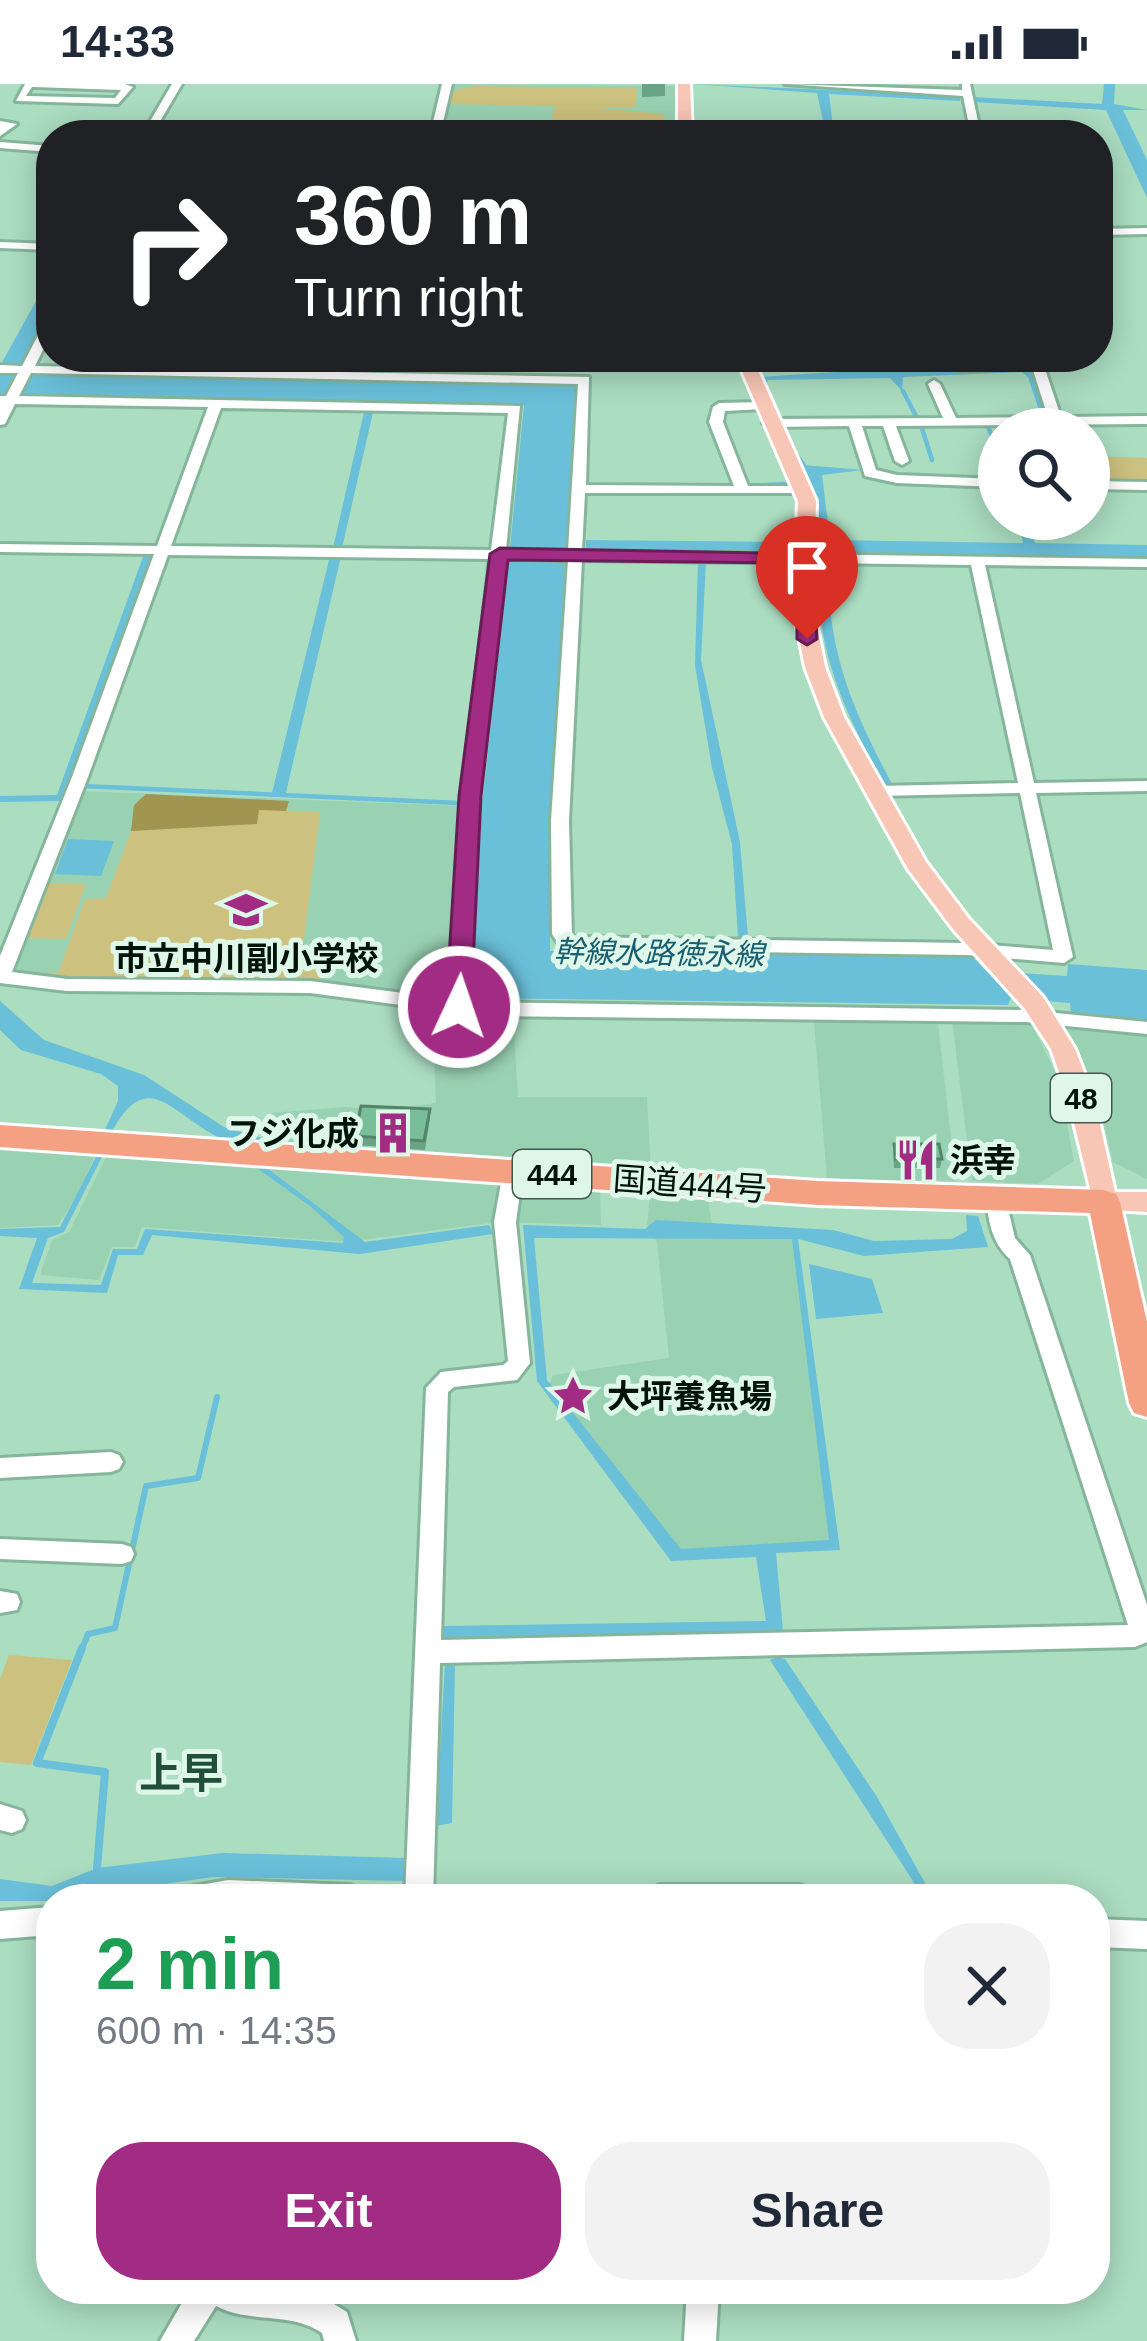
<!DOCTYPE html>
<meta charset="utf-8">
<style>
:root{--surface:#fff;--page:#f2f2f3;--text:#1f2937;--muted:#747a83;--accent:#a22c84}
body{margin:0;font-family:Arial,"Noto Sans JP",sans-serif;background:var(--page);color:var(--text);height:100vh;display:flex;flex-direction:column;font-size:45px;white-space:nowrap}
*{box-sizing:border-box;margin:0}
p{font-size:39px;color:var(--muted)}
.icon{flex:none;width:66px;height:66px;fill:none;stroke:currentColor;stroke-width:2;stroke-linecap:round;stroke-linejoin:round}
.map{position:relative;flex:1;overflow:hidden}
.drawer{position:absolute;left:36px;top:1800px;width:1074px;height:420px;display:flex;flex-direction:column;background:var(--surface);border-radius:48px;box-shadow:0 6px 30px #0003}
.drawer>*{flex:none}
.banner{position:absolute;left:36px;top:36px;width:1077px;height:252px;border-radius:48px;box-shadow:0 6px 30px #0003;background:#202124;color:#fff;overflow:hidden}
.buttons{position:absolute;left:978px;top:324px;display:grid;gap:24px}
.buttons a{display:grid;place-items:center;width:132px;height:132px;border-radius:50%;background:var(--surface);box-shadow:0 6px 30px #0003;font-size:60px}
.pin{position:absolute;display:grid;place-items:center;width:102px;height:102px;color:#fff;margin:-123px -51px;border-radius:50% 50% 50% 0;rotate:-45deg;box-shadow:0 0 12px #0007}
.pin .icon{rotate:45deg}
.me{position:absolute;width:132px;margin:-66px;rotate:3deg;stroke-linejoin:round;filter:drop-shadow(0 0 9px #0008)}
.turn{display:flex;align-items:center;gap:42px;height:252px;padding:0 60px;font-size:54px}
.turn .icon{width:156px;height:156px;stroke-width:2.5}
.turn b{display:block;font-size:84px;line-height:102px}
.round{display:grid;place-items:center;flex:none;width:126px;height:126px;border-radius:48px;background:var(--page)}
.head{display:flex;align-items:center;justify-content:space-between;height:204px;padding:0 60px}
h1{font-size:72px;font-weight:700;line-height:90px;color:#1e9e55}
.action{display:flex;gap:24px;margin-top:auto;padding:24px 60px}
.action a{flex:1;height:138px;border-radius:48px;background:var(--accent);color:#fff;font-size:48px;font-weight:700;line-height:138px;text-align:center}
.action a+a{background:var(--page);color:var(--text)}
.status{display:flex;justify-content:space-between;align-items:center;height:84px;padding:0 60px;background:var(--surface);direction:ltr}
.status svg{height:33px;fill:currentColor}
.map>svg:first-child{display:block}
.built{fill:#99d2b3}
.green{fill:#ccc17e}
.forest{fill:#a19551}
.water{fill:#6abfd9;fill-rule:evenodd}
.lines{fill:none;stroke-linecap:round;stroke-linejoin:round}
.stream-far2{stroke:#6abfd9;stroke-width:4.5}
.stream-far1{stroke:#6abfd9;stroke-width:6}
.stream{stroke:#6abfd9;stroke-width:8}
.minor-casing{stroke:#85b69b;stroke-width:6}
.major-casing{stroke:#fff;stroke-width:6}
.highway-casing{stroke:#fff;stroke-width:6}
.minor{fill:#fff;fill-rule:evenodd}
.major{fill:#f8c6b5;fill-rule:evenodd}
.highway{fill:#f3a083;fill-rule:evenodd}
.wall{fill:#67a384}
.building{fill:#78be99;stroke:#54856b;stroke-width:3}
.route{fill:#a22c84;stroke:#691d56;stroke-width:3}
.labels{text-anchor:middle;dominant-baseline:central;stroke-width:10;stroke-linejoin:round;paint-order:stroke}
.far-water-label{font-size:30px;font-style:italic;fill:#195d70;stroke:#def7e9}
.shield{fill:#def7e9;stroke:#44574d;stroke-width:3}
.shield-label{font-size:30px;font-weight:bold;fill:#02130a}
.poi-label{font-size:33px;font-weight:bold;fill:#02130a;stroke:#def7e9;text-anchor:start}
.street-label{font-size:33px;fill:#02130a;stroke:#def7e9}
.near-neighbourhood-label{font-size:42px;font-weight:bold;fill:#214f39;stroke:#def7e9}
</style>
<div class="status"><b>14:33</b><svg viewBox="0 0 49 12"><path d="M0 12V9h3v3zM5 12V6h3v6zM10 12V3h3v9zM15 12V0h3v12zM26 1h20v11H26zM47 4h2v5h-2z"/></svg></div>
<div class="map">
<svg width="1147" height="2257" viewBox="0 0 1147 2257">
<rect width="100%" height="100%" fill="#abddc1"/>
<!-- built -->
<g class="built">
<polygon points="451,0 678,2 678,51 439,51"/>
<polygon points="80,707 463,722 452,912 296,896 98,897 12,889"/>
<polygon points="432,925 513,933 518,1013 647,1013 651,1087 267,1060 271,1029 345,1023 384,1026 436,1019"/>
<polygon points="952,936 1031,938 1058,994 1074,1077 1038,1100 972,1097"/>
<polygon points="814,938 938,940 956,1097 827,1095"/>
<polygon points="1065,942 1147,948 1147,1095 1113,1078 1099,1019"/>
<polygon points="0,1064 95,1071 81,1105 58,1141 0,1144"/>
<polygon points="107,1071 600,1107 601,1141 498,1138 346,1158 142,1143 135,1163 112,1163 99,1196 40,1191 52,1156 69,1148"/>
<polygon points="650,1110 708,1115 713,1147 794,1149 835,1461 676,1471 549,1302 553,1291 669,1274 657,1158 647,1140"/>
</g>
<!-- green -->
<g class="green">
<polygon points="473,2 637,4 636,23 589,23 664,30 666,51 550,51 554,22 447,20 449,8"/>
<polygon points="1089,372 1147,374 1147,400 1095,399"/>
<polygon points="259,725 320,728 300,887 324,885 323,893 316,897 43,894 47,888 58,889 85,815 106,814 131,747 256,740"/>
<polygon points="46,799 86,800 66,855 26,854"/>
<polygon points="9,1571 72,1576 31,1681 0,1678 0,1595"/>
</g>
<!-- forest -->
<polygon class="forest" points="146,710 289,717 286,727 259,726 257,740 131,747 134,721"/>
<!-- water -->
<g class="water">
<polygon points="694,0 960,12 960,17 829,10 834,51 826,51 817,9"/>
<polygon points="1104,0 1115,0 1114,20 1147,26 1123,26 1147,76 1147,114 1106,26 973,18 973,13 1102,20"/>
<polygon points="51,190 51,223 20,283 0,282"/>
<polygon points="865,273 873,273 878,286 1030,283 1046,329 1040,329 1028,293 1022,288 903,293 902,307 890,294 768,296 764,306 760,293 867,286"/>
<polygon points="0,288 30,295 34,289 580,299 567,465 552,465 551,476 565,477 551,729 550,867 972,872 986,887 1067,892 1068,880 1147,886 1147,936 1071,930 1070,919 1011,914 1008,921 472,914 482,721 509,476 523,476 524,465 510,464 524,321 21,312 23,307 8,306 0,312"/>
<polygon points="365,324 374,324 342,464 333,464"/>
<polygon points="803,381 863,386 822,391 830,456 1023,459 1018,435 1027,435 1035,459 1147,461 1147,473 817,468 816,416"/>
<polygon points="586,456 791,458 791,467 586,466"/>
<polygon points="144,470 154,470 62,717 0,718 0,712 57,711"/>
<polygon points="330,472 341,472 285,713 271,713"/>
<polygon points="698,477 706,477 701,576 740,758 748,854 738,854 732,760 712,684 695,581"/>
<path d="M817,480L828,481C828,570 852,624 893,702H885C843,624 817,571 817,480Z"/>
<polygon points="68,755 114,757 101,792 55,790"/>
<path d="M0,917L44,956L144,991L224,1043L262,1054L261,1058C249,1057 234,1059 223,1055C173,1034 149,978 111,1049L104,1048L118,1017V1002L101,990L21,966L0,946Z"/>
<polygon points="97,1071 103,1071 64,1148 48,1154 32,1199 101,1201 113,1165 137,1165 145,1145 343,1159 344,1153 310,1122 258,1085 268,1085 365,1158 489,1141 493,1150 360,1170 152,1151 143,1171 118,1171 107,1209 19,1205 37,1154 0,1152 0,1145 60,1143"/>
<path d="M966,1131L978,1132L988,1163L864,1172L798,1155L840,1466L776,1469L783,1547L442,1558L443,1542L766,1537L756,1473L671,1477L537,1297L523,1141L645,1145L656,1136L833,1146L874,1157L952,1155L967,1147ZM534,1154L792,1155L829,1456L681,1465L547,1296Z"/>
<polygon points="809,1180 872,1195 883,1229 816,1235"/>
<polygon points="777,1573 785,1575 877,1713 930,1808 920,1808 770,1576"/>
<polygon points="445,1579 455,1579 452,1739 436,1742"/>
<polygon points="223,1769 407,1774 406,1797 213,1793 45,1817 0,1817 0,1795 52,1802 97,1784"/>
</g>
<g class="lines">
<!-- stream-far2 -->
<g class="stream-far2">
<polyline points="903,307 917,334"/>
<polyline points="920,338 932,376"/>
<polyline points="986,338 999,369"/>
<polyline points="798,373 804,381"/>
<polyline points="750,402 788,400"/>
<polyline points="82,702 459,719"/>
</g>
<!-- stream-far1 -->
<polyline class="stream-far1" points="81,1567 88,1550 115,1544 146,1402 198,1394 217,1313"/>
<!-- stream -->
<polyline class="stream" points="82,1564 37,1679 105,1688 97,1784"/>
<!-- minor casing -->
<g class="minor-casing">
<g id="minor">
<path d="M25,0H125L133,3L118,20L16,17ZM32,3H34L121,6L115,14L26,12Z"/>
<polygon points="172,0 182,0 152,51 142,51"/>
<polygon points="442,0 452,0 440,51 430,51"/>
<polygon points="785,0 962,6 962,0 970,0 981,51 971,51 963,12"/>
<polygon points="0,37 17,40 0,52"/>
<polygon points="0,58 51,62 51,68 0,64"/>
<polygon points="1147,144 1147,150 1098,151 1098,145"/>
<polygon points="0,158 51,160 51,166 0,164"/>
<path d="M51,234V250L35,282L589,293L586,401L734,402L709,338L713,323L719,319L768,318V324L763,325L725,327L723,338L748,402H804L811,406L809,409H585L582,467L1147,475V483L985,481L1034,699L1147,697V707L1036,709L1073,873L1064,879L967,871L578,866L560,862L552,850L551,737L568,476L505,475L478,712L469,918L1026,926L1147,938V950L1026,938L484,932L310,909L67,907L0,899V872L72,693L154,470L0,468V460L157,462L208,323L15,320L5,340L0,341V312H6L18,289H0V281L22,282L45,238ZM31,289L578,300L568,467L506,466L520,322L19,312ZM221,324L508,329L491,466L171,462ZM168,471L490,475L462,712L450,915L310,897L67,895L12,888L88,693ZM582,476L971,481L1018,699L877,702L869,707L877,712L1020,709L1053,866L967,859L572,853L569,737Z"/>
<polygon points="1029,273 1041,273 1061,333 1147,332 1147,340 896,342 909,377 902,381 895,377 883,342 862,342 876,386 897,391 999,395 999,403 897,399 865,392 849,342 770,343 763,339 770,335 943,334 928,300 934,296 940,300 956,334 1048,333 1032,283 959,287 953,283 959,279 1030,276"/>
<polygon points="1089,397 1147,398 1147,406 1089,405"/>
<path d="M513,1081L523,1088L516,1138L530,1279L517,1296L454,1303L448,1308L441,1556L1128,1541L1010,1175C992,1159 989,1139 986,1116L996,1108L1006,1116L1015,1154L1030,1171L1147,1521V1558L1135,1563L440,1579L433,1815H405L426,1304L441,1288L503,1281L508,1277L494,1138L503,1088Z"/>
<polygon points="111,1368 119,1371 123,1378 119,1385 111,1388 0,1394 0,1374"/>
<polygon points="0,1455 122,1460 131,1463 134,1470 131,1477 122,1480 0,1475"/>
<polygon points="0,1507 17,1510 20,1518 17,1526 0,1529"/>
<polygon points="0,1720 22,1727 26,1736 22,1745 12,1749 0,1746"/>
<polygon points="228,1796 350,1801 360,1805 364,1815 173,1815 177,1805"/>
<polygon points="660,1801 800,1801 810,1805 814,1815 646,1815 650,1805"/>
<polygon points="51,1823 51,1851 0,1855 0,1827"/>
<polygon points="1095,1835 1147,1837 1147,1865 1095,1863"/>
<path d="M190,2205L311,2206L347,2228L356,2257H324L322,2249C290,2227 250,2240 216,2222L194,2257H160Z"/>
<polygon points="687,2205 719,2205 716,2257 684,2257"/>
</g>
</g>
<!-- major casing -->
<g class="major-casing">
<g id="major">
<polygon points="678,0 690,0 692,51 678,51"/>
<polygon points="736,273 752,273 816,417 814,528 825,583 844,633 926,778 969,835 1043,913 1075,965 1094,1014 1115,1108 1147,1108 1147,1128 1095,1125 1068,1014 1051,965 1025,925 953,845 908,785 824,633 805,583 794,528 798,417"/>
</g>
</g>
<!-- highway casing -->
<g class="highway-casing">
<polygon id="highway" points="0,1041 818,1097 1104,1106 1116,1110 1120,1118 1147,1238 1147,1333 1134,1329 1129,1319 1090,1129 818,1121 0,1063"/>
</g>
<!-- minor -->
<use href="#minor" class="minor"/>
<!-- major -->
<use href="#major" class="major"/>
<!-- highway -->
<use href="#highway" class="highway"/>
</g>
<!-- wall -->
<g class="wall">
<polygon points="642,0 665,0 665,12 642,13"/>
<polygon points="430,1025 430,1034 425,1066 356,1061 355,1052"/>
<polygon points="894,1060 942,1075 940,1084 894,1084 893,1069"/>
</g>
<!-- building -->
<g class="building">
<polygon points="361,1022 430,1025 424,1057 355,1052"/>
<polygon points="894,1060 939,1060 942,1075 896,1075"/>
</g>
<!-- route -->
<polygon class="route" points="500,464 812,470 817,555 807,561 797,555 796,479 508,476 481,712 471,923 459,931 446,923 459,712 490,470"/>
<!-- icons -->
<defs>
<g id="school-bare" transform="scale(3.24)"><path d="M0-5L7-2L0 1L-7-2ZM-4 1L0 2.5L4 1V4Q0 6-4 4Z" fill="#a22c84" stroke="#def7e9" stroke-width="2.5" paint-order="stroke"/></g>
<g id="building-bare" transform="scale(3.24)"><path d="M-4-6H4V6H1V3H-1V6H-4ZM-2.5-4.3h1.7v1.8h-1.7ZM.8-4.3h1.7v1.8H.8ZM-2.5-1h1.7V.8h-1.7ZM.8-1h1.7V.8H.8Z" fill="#a22c84" stroke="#def7e9" stroke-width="2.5" paint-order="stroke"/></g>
<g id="restaurant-bare" transform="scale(3.24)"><path d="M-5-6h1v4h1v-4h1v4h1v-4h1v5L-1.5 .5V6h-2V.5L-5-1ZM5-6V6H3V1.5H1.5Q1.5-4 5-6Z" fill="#a22c84" stroke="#def7e9" stroke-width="2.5" paint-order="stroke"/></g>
<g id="sight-bare" transform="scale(3.24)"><path d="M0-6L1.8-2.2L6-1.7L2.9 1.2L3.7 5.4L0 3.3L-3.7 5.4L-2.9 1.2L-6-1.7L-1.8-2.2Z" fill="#a22c84" stroke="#def7e9" stroke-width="2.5" paint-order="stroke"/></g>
</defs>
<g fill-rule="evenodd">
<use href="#school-bare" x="246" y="826"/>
<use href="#building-bare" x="393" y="1049"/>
<use href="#restaurant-bare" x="916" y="1076"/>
<use href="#sight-bare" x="573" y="1312"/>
</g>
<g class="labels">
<!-- far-water labels -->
<g class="far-water-label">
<text transform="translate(659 869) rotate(1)">幹線水路徳永線</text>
</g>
<!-- shield labels -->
<g class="shield">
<rect x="1051" y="990" width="60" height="48" rx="9"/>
<rect x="513" y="1066" width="78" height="48" rx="9"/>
</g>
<g class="shield-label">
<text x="1081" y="1014">48</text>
<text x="552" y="1090">444</text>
</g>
<!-- poi labels -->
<g class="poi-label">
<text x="246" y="874" text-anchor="middle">市立中川副小学校</text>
<text x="359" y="1049" text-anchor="end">フジ化成</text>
<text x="950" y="1076">浜幸</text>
<text x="607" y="1312">大坪養魚場</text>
</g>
<!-- street labels -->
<g class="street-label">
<text transform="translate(690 1100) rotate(4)">国道444号</text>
</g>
<!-- near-neighbourhood labels -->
<g class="near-neighbourhood-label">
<text x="181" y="1689">上早</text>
</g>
</g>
</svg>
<div class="buttons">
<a><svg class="icon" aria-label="search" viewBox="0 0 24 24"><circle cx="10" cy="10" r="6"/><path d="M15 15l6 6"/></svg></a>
</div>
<div class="pin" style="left:807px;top:555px;background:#d93025"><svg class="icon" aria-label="arrive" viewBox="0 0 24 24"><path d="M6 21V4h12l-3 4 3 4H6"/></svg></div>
<svg class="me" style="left:459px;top:923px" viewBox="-20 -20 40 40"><circle r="17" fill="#a22c84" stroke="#fff" stroke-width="3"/><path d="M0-11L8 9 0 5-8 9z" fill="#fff"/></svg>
<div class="banner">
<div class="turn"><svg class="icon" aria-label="right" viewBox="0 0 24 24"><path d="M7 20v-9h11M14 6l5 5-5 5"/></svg><div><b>360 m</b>Turn right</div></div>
</div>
<section class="drawer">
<div class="head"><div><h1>2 min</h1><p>600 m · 14:35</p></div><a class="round"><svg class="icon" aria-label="close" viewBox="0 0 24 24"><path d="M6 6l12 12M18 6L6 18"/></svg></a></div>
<div class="action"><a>Exit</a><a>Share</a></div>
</section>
</div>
